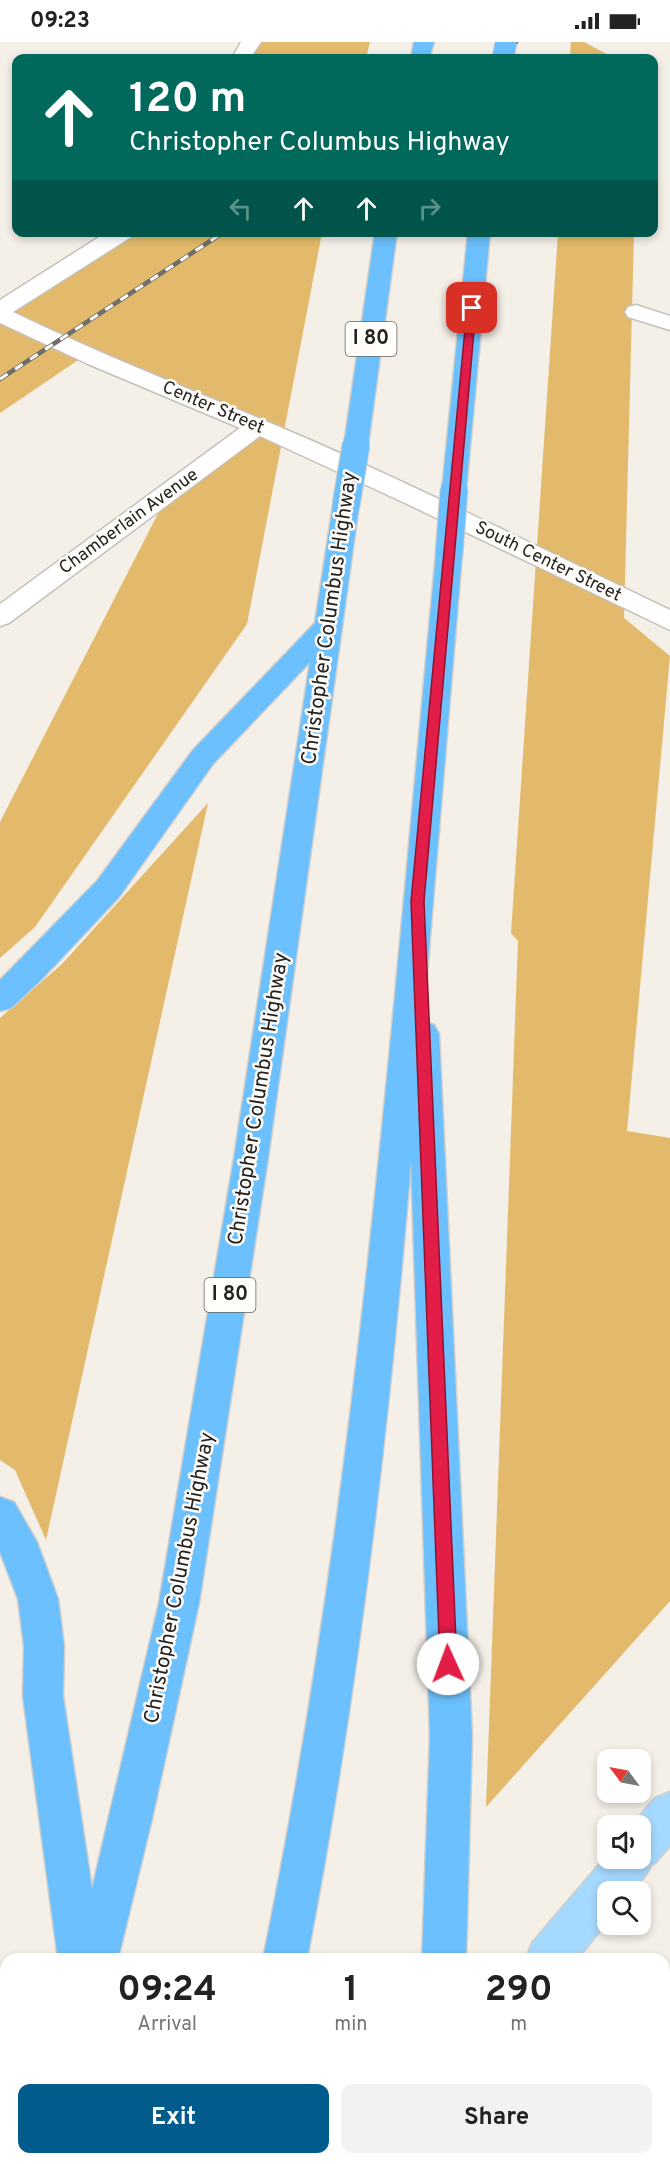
<!DOCTYPE html>
<style>
:root{--surface:#fff;--page:#f2f2f2;--text:#222;--muted:#767676;--accent:#015c8d}
body{margin:0;font-family:Overpass,sans-serif;background:var(--page);color:var(--text);height:100vh;display:flex;flex-direction:column;font-size:22px;white-space:nowrap}
*{box-sizing:border-box;margin:0}
p{font-size:20px;color:var(--muted)}
.icon{flex:none;width:33px;height:33px;fill:none;stroke:currentColor;stroke-width:2;stroke-linecap:round;stroke-linejoin:round}
.map{position:relative;flex:1;overflow:hidden}
.sheet{position:absolute;left:0px;top:1911px;width:670px;height:212px;display:flex;flex-direction:column;background:var(--surface);border-radius:18px 18px 0 0;box-shadow:0 3px 9px #0003}
.sheet>*{flex:none}
.guide{position:absolute;left:12px;top:12px;width:646px;height:183px;border-radius:12px;box-shadow:0 3px 9px #0003;background:#00695c;color:#fff;overflow:hidden}
.needle{width:39px;rotate:302deg}
.buttons{position:absolute;left:597px;top:1707px;display:grid;gap:12px}
.buttons a{display:grid;place-items:center;width:54px;height:54px;border-radius:12px;background:var(--surface);box-shadow:0 3px 9px #0003;font-size:30px}
.pin{position:absolute;display:grid;place-items:center;width:51px;height:51px;color:#fff;margin:-26px;border-radius:12px;box-shadow:0 3px 9px #0006}
.me{position:absolute;width:66px;margin:-33px;rotate:358deg;stroke-linejoin:round;filter:drop-shadow(0 0 4px #0008)}
.turn{display:flex;align-items:center;gap:21px;height:126px;padding:0 18px;font-size:27px}
.turn .icon{width:78px;height:78px;stroke-width:2.5}
.turn b{display:block;font-size:42px;line-height:51px}
.lanes{display:flex;align-items:center;height:57px;padding:0 18px;background:#0003;justify-content:center;gap:30px;direction:ltr}
.lanes .off{opacity:.35}
.eta{display:flex;justify-content:space-evenly;align-items:center;height:102px;text-align:center}
.eta b{font-size:36px;font-weight:700;line-height:42px}
.button{display:flex;gap:12px;margin-top:auto;padding:12px 18px}
.button a{flex:1;height:69px;border-radius:12px;background:var(--accent);color:#fff;font-size:24px;font-weight:700;line-height:69px;text-align:center}
.button a+a{background:var(--page);color:var(--text)}
.status{display:flex;justify-content:space-between;align-items:center;height:42px;padding:0 30px;background:var(--surface);direction:ltr}
.status svg{height:16px;fill:currentColor}
.map>svg:first-child{display:block}
.green{fill:#e3ba6b}
.lines{fill:none;stroke-linecap:round;stroke-linejoin:round}
.minor-casing{stroke:#c5c0b8;stroke-width:3}
.major-casing{stroke:#cfcfce;stroke-width:3}
.highway-casing{stroke:#cfcfce;stroke-width:3}
.minor{fill:#fff;fill-rule:evenodd}
.major{fill:#a6d9fe;fill-rule:evenodd}
.highway{fill:#6bc0fd;fill-rule:evenodd}
.rail-casing{stroke:#716e69;stroke-width:4.5}
.rail{stroke:#fffdfa;stroke-width:3;stroke-dasharray:9;stroke-linecap:butt}
.highway-bridge-far1-casing{stroke:#cfcfce;stroke-width:23;stroke-linecap:butt}
.highway-bridge-casing{stroke:#cfcfce;stroke-width:29;stroke-linecap:butt}
.highway-bridge-far1{stroke:#6bc0fd;stroke-width:21}
.highway-bridge{stroke:#6bc0fd;stroke-width:27}
.route{fill:#e11d48;stroke:#92132f;stroke-width:1.5}
.labels{text-anchor:middle;dominant-baseline:central;stroke-width:5;stroke-linejoin:round;paint-order:stroke}
.far-street-label{font-size:18px;fill:#252320;stroke:#fffdfa}
.shield{fill:#fffdfa;stroke:#666461;stroke-width:1.5}
.shield-label{font-size:20px;font-weight:bold;fill:#252320}
.street-label{font-size:21px;fill:#252320;stroke:#fffdfa}
</style>
<div class="status"><b>09:23</b><svg viewBox="0 0 49 12"><path d="M0 12V9h3v3zM5 12V6h3v6zM10 12V3h3v9zM15 12V0h3v12zM26 1h20v11H26zM47 4h2v5h-2z"/></svg></div>
<div class="map">
<svg width="670" height="2122" viewBox="0 0 670 2122">
<rect width="100%" height="100%" fill="#f4efe7"/>
<!-- green -->
<g class="green">
<polygon points="254,0 370,0 366,16 244,16"/>
<polygon points="571,0 584,0 614,16 570,16"/>
<polygon points="115,191 322,191 247,582 35,885 0,916 0,780 166,456 254,384 87,312 0,371 0,260"/>
<polygon points="558,191 634,191 624,576 670,614 627,1089 670,1096 670,1559 486,1765 518,899 511,891"/>
<polygon points="208,761 46,1498 15,1428 0,1418 0,976 62,922"/>
</g>
<g class="lines">
<!-- minor casing -->
<g class="minor-casing">
<g id="minor">
<polygon points="241,0 261,0 250,16 232,16"/>
<path d="M107,190H133L131,195L13,270C112,318 216,357 317,401C436,454 553,512 670,568V588L405,461L260,394L9,581L0,584V562L240,386L88,322L0,281V258Z"/>
<polygon points="636,263 670,274 670,288 628,275 625,270 628,265"/>
</g>
</g>
<!-- major casing -->
<g class="major-casing">
<g id="major">
<polygon points="670,1750 670,1804 655,1821 651,1823 647,1831 632,1850 608,1850 608,1879 577,1917 526,1917 532,1901 608,1812 608,1816 640,1816 640,1784 631,1784 655,1756"/>
<polygon points="356,2116 404,2116 402,2122 354,2122"/>
</g>
</g>
<!-- highway casing -->
<g class="highway-casing">
<g id="highway">
<polygon points="414,0 434,0 429,16 411,16"/>
<polygon points="375,190 397,190 368,403 365,408 356,410 347,408 344,403"/>
<polygon points="468,190 490,190 466,448 463,453 454,456 445,453 442,448"/>
<polygon points="346,455 355,458 359,463 268,1116 199,1561 152,1777 118,1917 58,1917 23,1654 24,1604 18,1557 0,1510 0,1455 14,1460 37,1500 58,1557 64,1604 63,1654 92,1847 159,1561 234,1116 310,620 213,722 119,855 41,938 11,966 0,969 0,938 97,839 193,708 315,581 333,463 337,458"/>
<path d="M449,504L458,506L462,512L423,979L434,983L439,992L472,1694L466,1917H422L430,1694L411,1119C389,1387 358,1653 307,1917H263C358,1454 391,982 436,512L440,506Z"/>
<polygon points="11,2116 58,2116 56,2122 10,2122"/>
<polygon points="217,2116 264,2116 263,2122 217,2122"/>
<rect x="415" y="2116" width="46" height="6"/>
</g>
</g>
<!-- minor -->
<use href="#minor" class="minor"/>
<!-- major -->
<use href="#major" class="major"/>
<!-- highway -->
<use href="#highway" class="highway"/>
<!-- rail casing -->
<g class="rail-casing">
<g id="rail">
<polyline points="491,16 516,0"/>
<polyline points="0,337 224,190"/>
</g>
</g>
<!-- rail -->
<use href="#rail" class="rail"/>
<!-- highway-bridge-far1 casing -->
<g class="highway-bridge-far1-casing">
<polyline id="highway-bridge-far1" points="503,16 506,0"/>
</g>
<!-- highway-bridge casing -->
<g class="highway-bridge-casing">
<g id="highway-bridge">
<polyline points="346,463 356,403"/>
<polyline points="449,512 454,448"/>
</g>
</g>
<!-- highway-bridge-far1 -->
<use href="#highway-bridge-far1" class="highway-bridge-far1"/>
<!-- highway-bridge -->
<use href="#highway-bridge" class="highway-bridge"/>
</g>
<!-- route -->
<polygon class="route" points="472,263 476,266 424,859 457,1622 454,1628 448,1631 442,1628 440,1622 411,859 467,266"/>
<g class="labels">
<!-- far-street labels -->
<g class="far-street-label">
<text transform="translate(213 366) rotate(23)">Center Street</text>
<text transform="translate(129 480) rotate(-36)">Chamberlain Avenue</text>
<text transform="translate(548 520) rotate(26)">South Center Street</text>
</g>
<!-- shield labels -->
<g class="shield">
<rect x="345.5" y="280" width="51" height="34" rx="4.5"/>
<rect x="204.5" y="1236" width="51" height="34" rx="4.5"/>
</g>
<g class="shield-label">
<text x="371" y="297">I 80</text>
<text x="230" y="1253">I 80</text>
</g>
<!-- street labels -->
<g class="street-label">
<text transform="translate(330 576) rotate(-82)">Christopher Columbus Highway</text>
<text transform="translate(259 1057) rotate(-81)">Christopher Columbus Highway</text>
<text transform="translate(180 1536) rotate(-79)">Christopher Columbus Highway</text>
</g>
</g>
</svg>
<div class="buttons">
<a><svg class="needle" viewBox="-14 -14 28 28"><path d="M0-13l5 13h-10z" fill="#e53935"/><path d="M0 13l5-13h-10z" fill="#767676"/></svg></a>
<a><svg class="icon" aria-label="sound" viewBox="0 0 24 24"><path d="M4 9h4l5-4v14l-5-4H4zM17 9q2 3 0 6"/></svg></a>
<a><svg class="icon" aria-label="search" viewBox="0 0 24 24"><circle cx="10" cy="10" r="6"/><path d="M15 15l6 6"/></svg></a>
</div>
<div class="pin" style="left:472px;top:266px;background:#d93025"><svg class="icon" aria-label="arrive" viewBox="0 0 24 24"><path d="M6 21V4h12l-3 4 3 4H6"/></svg></div>
<svg class="me" style="left:448px;top:1622px" viewBox="-20 -20 40 40"><circle r="19" fill="#fff"/><path d="M0-13L10 11 0 6-10 11z" fill="#e11d48"/></svg>
<div class="guide">
<div class="turn"><svg class="icon" aria-label="ahead" viewBox="0 0 24 24"><path d="M12 20V5M6 11l6-6 6 6"/></svg><div><b>120 m</b>Christopher Columbus Highway</div></div>
<div class="lanes"><svg class="icon off" aria-label="left" viewBox="0 0 24 24"><path d="M17 20v-9H6M10 6l-5 5 5 5"/></svg><svg class="icon" aria-label="ahead" viewBox="0 0 24 24"><path d="M12 20V5M6 11l6-6 6 6"/></svg><svg class="icon" aria-label="ahead" viewBox="0 0 24 24"><path d="M12 20V5M6 11l6-6 6 6"/></svg><svg class="icon off" aria-label="right" viewBox="0 0 24 24"><path d="M7 20v-9h11M14 6l5 5-5 5"/></svg></div>
</div>
<section class="sheet">
<div class="eta">
<div><b>09:24</b><p>Arrival</p></div>
<div><b>1</b><p>min</p></div>
<div><b>290</b><p>m</p></div>
</div>
<div class="button"><a>Exit</a><a>Share</a></div>
</section>
</div>
